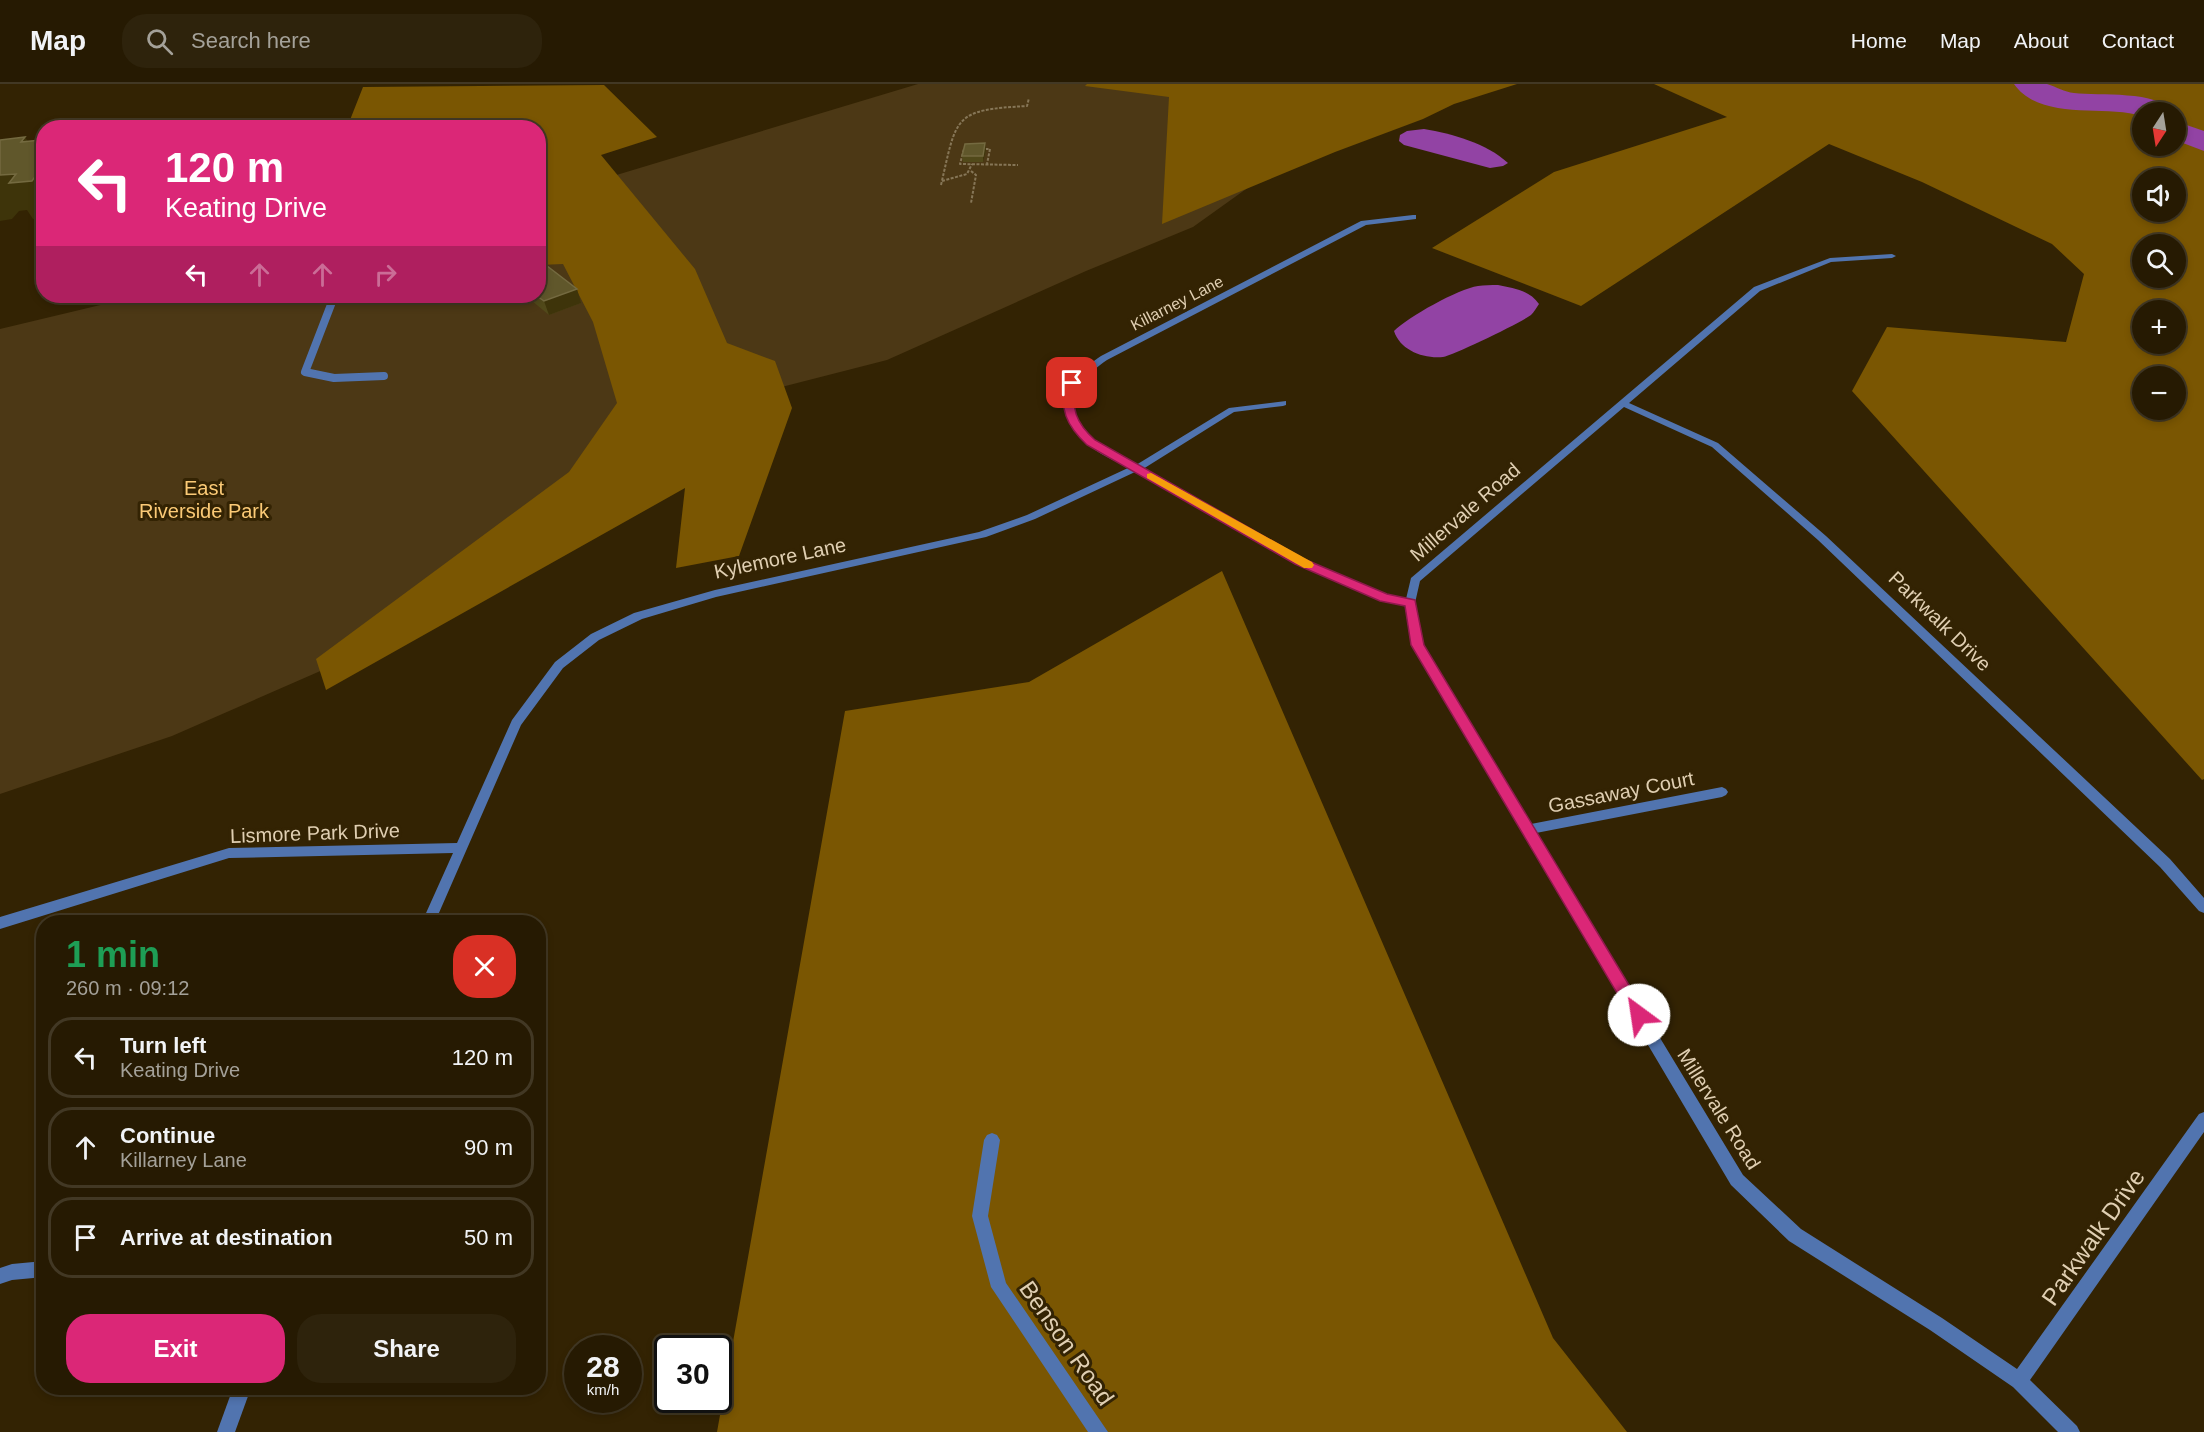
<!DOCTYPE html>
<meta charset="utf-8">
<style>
:root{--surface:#261a02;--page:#2e230c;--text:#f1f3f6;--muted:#a4a199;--line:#423824;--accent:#db2777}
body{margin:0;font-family:Helvetica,sans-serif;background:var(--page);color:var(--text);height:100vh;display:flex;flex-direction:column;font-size:22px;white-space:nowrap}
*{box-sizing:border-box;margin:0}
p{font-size:20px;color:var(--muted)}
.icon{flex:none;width:33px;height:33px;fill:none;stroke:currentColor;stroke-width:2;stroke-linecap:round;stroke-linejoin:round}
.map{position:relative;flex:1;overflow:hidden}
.drawer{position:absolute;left:36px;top:831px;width:510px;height:480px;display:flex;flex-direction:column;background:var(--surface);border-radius:24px;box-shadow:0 3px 9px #0003,0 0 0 2px var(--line)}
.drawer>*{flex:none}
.top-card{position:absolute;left:36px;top:36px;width:510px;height:183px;border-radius:24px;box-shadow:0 3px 9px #0003,0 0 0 2px var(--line);background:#db2777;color:#fff;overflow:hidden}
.needle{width:39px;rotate:192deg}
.controls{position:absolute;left:2132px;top:18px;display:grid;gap:12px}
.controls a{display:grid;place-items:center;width:54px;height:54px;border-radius:50%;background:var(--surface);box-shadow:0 3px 9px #0003,0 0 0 2px var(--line);font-size:30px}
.speed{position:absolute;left:564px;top:1251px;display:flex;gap:12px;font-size:30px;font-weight:700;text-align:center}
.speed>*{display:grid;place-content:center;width:78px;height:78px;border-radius:50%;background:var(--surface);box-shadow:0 3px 9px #0003,0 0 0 2px var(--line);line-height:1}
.speed small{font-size:15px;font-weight:400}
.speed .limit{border:3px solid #111;border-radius:9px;background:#fff;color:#111}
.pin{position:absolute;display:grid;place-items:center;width:51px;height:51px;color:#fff;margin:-26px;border-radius:12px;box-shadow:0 3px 9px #0006}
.me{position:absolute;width:66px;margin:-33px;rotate:329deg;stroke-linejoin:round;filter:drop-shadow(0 0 4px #0008)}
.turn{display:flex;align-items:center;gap:21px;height:126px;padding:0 30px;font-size:27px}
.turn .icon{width:78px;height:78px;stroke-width:2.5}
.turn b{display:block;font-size:42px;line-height:51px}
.lanes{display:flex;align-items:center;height:57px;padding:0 30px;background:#0003;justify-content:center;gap:30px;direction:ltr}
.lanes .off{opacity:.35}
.round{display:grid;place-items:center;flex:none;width:63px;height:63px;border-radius:24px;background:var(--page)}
.summary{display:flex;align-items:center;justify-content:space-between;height:102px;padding:0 30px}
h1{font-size:36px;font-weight:800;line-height:45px;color:#1e9e55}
.action{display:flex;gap:12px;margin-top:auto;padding:12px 30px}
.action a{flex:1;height:69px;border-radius:24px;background:var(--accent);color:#fff;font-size:24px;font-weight:800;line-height:69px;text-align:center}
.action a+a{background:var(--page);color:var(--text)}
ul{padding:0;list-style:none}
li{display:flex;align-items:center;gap:18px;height:81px;margin:0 12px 9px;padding:0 18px;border:3px solid var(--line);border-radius:24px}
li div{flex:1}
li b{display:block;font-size:22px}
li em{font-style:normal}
header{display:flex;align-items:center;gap:36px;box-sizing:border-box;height:84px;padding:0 30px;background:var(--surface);border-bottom:2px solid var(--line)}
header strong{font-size:28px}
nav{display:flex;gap:33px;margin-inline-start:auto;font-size:21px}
.search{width:420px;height:54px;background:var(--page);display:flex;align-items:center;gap:15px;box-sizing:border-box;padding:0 21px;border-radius:24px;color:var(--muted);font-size:22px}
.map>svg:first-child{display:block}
.green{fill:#4c3815}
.forest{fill:#7a5602;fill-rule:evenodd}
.water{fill:#9243a4}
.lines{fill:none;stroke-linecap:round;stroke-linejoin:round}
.river{fill:#9243a4;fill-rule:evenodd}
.path{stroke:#867657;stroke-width:2;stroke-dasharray:3 1.5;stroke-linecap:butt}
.service-far1{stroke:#5174af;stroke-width:6}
.service{stroke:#5174af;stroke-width:8}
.minor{fill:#5174af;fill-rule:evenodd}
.wall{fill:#51491a}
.shaded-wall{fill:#3e340a}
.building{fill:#60572b;stroke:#746a40;stroke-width:1.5}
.route{fill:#db2777;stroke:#8e194d;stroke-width:1.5}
.slow{fill:#f59e0b}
.labels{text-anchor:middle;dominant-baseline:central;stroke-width:6;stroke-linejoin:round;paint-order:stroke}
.far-street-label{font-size:16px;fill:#e0cfb2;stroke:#332303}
.park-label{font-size:20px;fill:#fbca76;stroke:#332303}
.street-label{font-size:20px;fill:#e0cfb2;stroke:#332303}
.near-street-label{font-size:24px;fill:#e0cfb2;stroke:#332303}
</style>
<header>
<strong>Map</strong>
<div class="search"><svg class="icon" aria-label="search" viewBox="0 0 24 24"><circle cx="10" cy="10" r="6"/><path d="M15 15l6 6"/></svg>Search here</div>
<nav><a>Home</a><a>Map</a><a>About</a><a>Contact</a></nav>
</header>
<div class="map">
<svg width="2204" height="1348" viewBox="0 0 2204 1348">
<rect width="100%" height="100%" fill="#332303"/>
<!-- green -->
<polygon class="green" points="918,0 1379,0 1379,10 1193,143 1086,187 887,276 739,314 405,550 172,652 0,710 0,245 138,212 538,212 539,112 590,99"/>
<!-- forest -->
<g class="forest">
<polygon points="1087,0 1517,0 1454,20 1423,35 1335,68 1162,140 1169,13 1085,2"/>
<path d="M1654,0H2204V695L2202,696L1852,307L1887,243L2066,258L2084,190L2052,160L1922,98L1829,60L1581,222L1432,164L1554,88L1727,33ZM2142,28H2175V62H2142ZM2142,94H2175V128H2142ZM2142,160H2175V194H2142ZM2175,226V260H2142V226ZM2175,292V326H2142V292Z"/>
<polygon points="604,1 657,53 601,71 695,185 727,259 775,277 792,324 739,472 676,484 685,404 326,606 316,575 569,388 617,319 593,238 563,180 539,181 538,44 355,43 350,36 363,3"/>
<polygon points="1222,487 1553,1254 1627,1348 717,1348 845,627 1029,598"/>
</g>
<!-- water -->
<g class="water">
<path d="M1424,45C1453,50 1486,59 1508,79L1503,82L1490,84L1404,61L1399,57L1400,51L1407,47Z"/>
<path d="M1498,201C1513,204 1529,206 1539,220C1537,223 1534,228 1531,231C1522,238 1454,271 1443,273C1423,275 1400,266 1394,247C1408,233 1458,205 1478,202C1484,201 1491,201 1498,201Z"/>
</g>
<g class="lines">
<!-- river -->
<g class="river">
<path d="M2014,0C2024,0 2038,0 2047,0C2057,3 2064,8 2074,9C2099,12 2158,6 2173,28H2142V32C2104,20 2041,38 2014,0Z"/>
<polygon points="2175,37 2204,47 2204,67 2175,56"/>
</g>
<!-- path -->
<g class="path">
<polyline points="968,65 964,65 960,80 1018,81"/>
<polyline points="981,65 990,65 987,80"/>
<polyline points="971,87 976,91 971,119"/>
<polyline points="942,97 967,90 972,80"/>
<path d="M941,101C957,32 953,26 1027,22L1029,14"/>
</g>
<!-- service-far1 -->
<polyline class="service-far1" points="331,219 336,212"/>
<!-- service -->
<polyline class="service" points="332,218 305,288 334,294 384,292"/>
<!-- minor -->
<g class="minor">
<path d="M1413,131H1416V135L1366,141L1107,276C1074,299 1054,327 1095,357C1107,367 1123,373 1136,381L1229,324L1286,317V321L1283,322L1234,328L1143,385L1303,476L1387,511L1406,515L1411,494L1754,203L1830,174L1892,170L1896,172L1892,174L1831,178L1760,207L1629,319L1718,359L1826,452L2170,775L2204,814V829L2199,827L2160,783L1818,456L1712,363L1624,323L1420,497L1415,519L1423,561L1531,740L1722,703L1726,705L1728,708L1726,711L1722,713L1536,749L1743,1091L1801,1145L1942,1234L2017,1285L2199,1030L2204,1028V1048L2030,1296L2077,1342L2080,1348H2058L2013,1303L1930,1246L1789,1157L1731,1101L1411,561L1405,522L1381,517L1295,480L1135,388L1035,435L986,453L716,513L642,535L599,556L563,584L521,641L435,838H422L453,769L229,774L0,845V833L229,764L457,759L512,636L555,578L591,550L634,529L715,506L979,448L1027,431L1128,384C1115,377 1100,370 1088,361C1081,355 1075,347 1070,339C1051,310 1078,288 1101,272L1361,137Z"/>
<polygon points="992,1049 997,1051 1000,1056 988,1132 1006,1199 1108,1348 1088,1348 991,1203 972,1132 984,1056 987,1051"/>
<polygon points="44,1177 44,1193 12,1196 0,1200 0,1184 12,1180"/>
<polygon points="233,1304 251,1304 235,1348 217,1348"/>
</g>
</g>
<!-- wall -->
<g class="wall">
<polygon points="986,66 983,78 963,78 962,72"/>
<polygon points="526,212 538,212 581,219 549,231"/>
</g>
<!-- shaded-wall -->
<g class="shaded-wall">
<polygon points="25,53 44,82 44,134 33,135 27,126 19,127 12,135 0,137 0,91"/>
<polygon points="985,59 986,66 983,78 983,72"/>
<polygon points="577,205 581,219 549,231 544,217"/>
</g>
<!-- building -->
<g class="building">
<polygon points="25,53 21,58 41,56 44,53 44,87 39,87 32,97 9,99 16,90 0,91 0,56"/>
<polygon points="985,59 983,72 962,72 965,60"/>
<polygon points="538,175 577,205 544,217 537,212 538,212"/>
</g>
<!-- route -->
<path class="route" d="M1069,297L1077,299C1070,324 1076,339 1095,356L1304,475L1387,510L1415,516L1424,561L1644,926L1647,931L1644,936L1639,938L1633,936L1411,561L1405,522L1380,517L1295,480L1087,361C1068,343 1056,323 1069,297Z"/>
<!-- slow -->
<polygon class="slow" points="1151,389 1312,478 1314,481 1312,484 1304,484 1147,394 1147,390"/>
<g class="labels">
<!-- far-street labels -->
<g class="far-street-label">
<text transform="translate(1177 219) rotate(-27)">Killarney Lane</text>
</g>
<!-- park labels -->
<g class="park-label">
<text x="204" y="404">East<tspan x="204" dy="23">Riverside Park</tspan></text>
</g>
<!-- street labels -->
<g class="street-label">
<text transform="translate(1465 428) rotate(-41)">Millervale Road</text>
<text transform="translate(780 474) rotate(-12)">Kylemore Lane</text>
<text transform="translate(1940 537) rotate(44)">Parkwalk Drive</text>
<text transform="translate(1621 708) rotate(-11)">Gassaway Court</text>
<text transform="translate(315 749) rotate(-2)">Lismore Park Drive</text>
<text transform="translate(1719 1025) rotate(58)">Millervale Road</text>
</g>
<!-- near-street labels -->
<g class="near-street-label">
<text transform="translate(2093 1153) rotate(-55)">Parkwalk Drive</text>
<text transform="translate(1067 1259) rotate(55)">Benson Road</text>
</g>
</g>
</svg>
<div class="controls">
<a><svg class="needle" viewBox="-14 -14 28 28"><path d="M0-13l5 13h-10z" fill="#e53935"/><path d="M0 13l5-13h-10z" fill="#a4a199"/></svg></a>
<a><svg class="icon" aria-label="sound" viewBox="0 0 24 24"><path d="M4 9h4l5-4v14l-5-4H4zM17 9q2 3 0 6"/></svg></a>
<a><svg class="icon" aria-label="search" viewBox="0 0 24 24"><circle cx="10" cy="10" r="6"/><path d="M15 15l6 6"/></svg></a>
<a>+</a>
<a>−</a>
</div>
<div class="speed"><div>28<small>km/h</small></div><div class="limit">30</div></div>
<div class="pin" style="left:1072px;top:299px;background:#d93025"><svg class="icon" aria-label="arrive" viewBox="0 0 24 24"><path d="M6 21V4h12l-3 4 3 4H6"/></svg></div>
<svg class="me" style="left:1639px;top:931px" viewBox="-20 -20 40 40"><circle r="19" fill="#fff"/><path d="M0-13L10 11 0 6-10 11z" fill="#db2777"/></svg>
<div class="top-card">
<div class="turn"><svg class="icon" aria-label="left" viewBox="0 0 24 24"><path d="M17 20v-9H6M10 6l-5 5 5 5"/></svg><div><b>120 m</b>Keating Drive</div></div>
<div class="lanes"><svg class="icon" aria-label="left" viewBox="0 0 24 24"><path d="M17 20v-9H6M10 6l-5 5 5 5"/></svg><svg class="icon off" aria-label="ahead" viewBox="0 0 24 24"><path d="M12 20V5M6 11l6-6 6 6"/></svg><svg class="icon off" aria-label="ahead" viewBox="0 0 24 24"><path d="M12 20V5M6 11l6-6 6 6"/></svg><svg class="icon off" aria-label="right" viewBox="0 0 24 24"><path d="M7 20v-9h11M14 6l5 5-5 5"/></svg></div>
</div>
<section class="drawer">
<div class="summary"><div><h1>1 min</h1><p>260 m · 09:12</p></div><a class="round" style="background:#d93025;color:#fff"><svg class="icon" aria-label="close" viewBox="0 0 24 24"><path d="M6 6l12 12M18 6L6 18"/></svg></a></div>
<ul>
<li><svg class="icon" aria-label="left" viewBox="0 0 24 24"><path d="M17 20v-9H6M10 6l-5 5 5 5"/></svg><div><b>Turn left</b><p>Keating Drive</p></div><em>120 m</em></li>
<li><svg class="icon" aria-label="ahead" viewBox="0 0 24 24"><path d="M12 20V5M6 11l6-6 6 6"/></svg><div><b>Continue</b><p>Killarney Lane</p></div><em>90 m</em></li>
<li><svg class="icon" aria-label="arrive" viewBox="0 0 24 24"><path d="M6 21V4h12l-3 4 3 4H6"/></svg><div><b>Arrive at destination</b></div><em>50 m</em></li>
</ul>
<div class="action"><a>Exit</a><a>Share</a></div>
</section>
</div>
